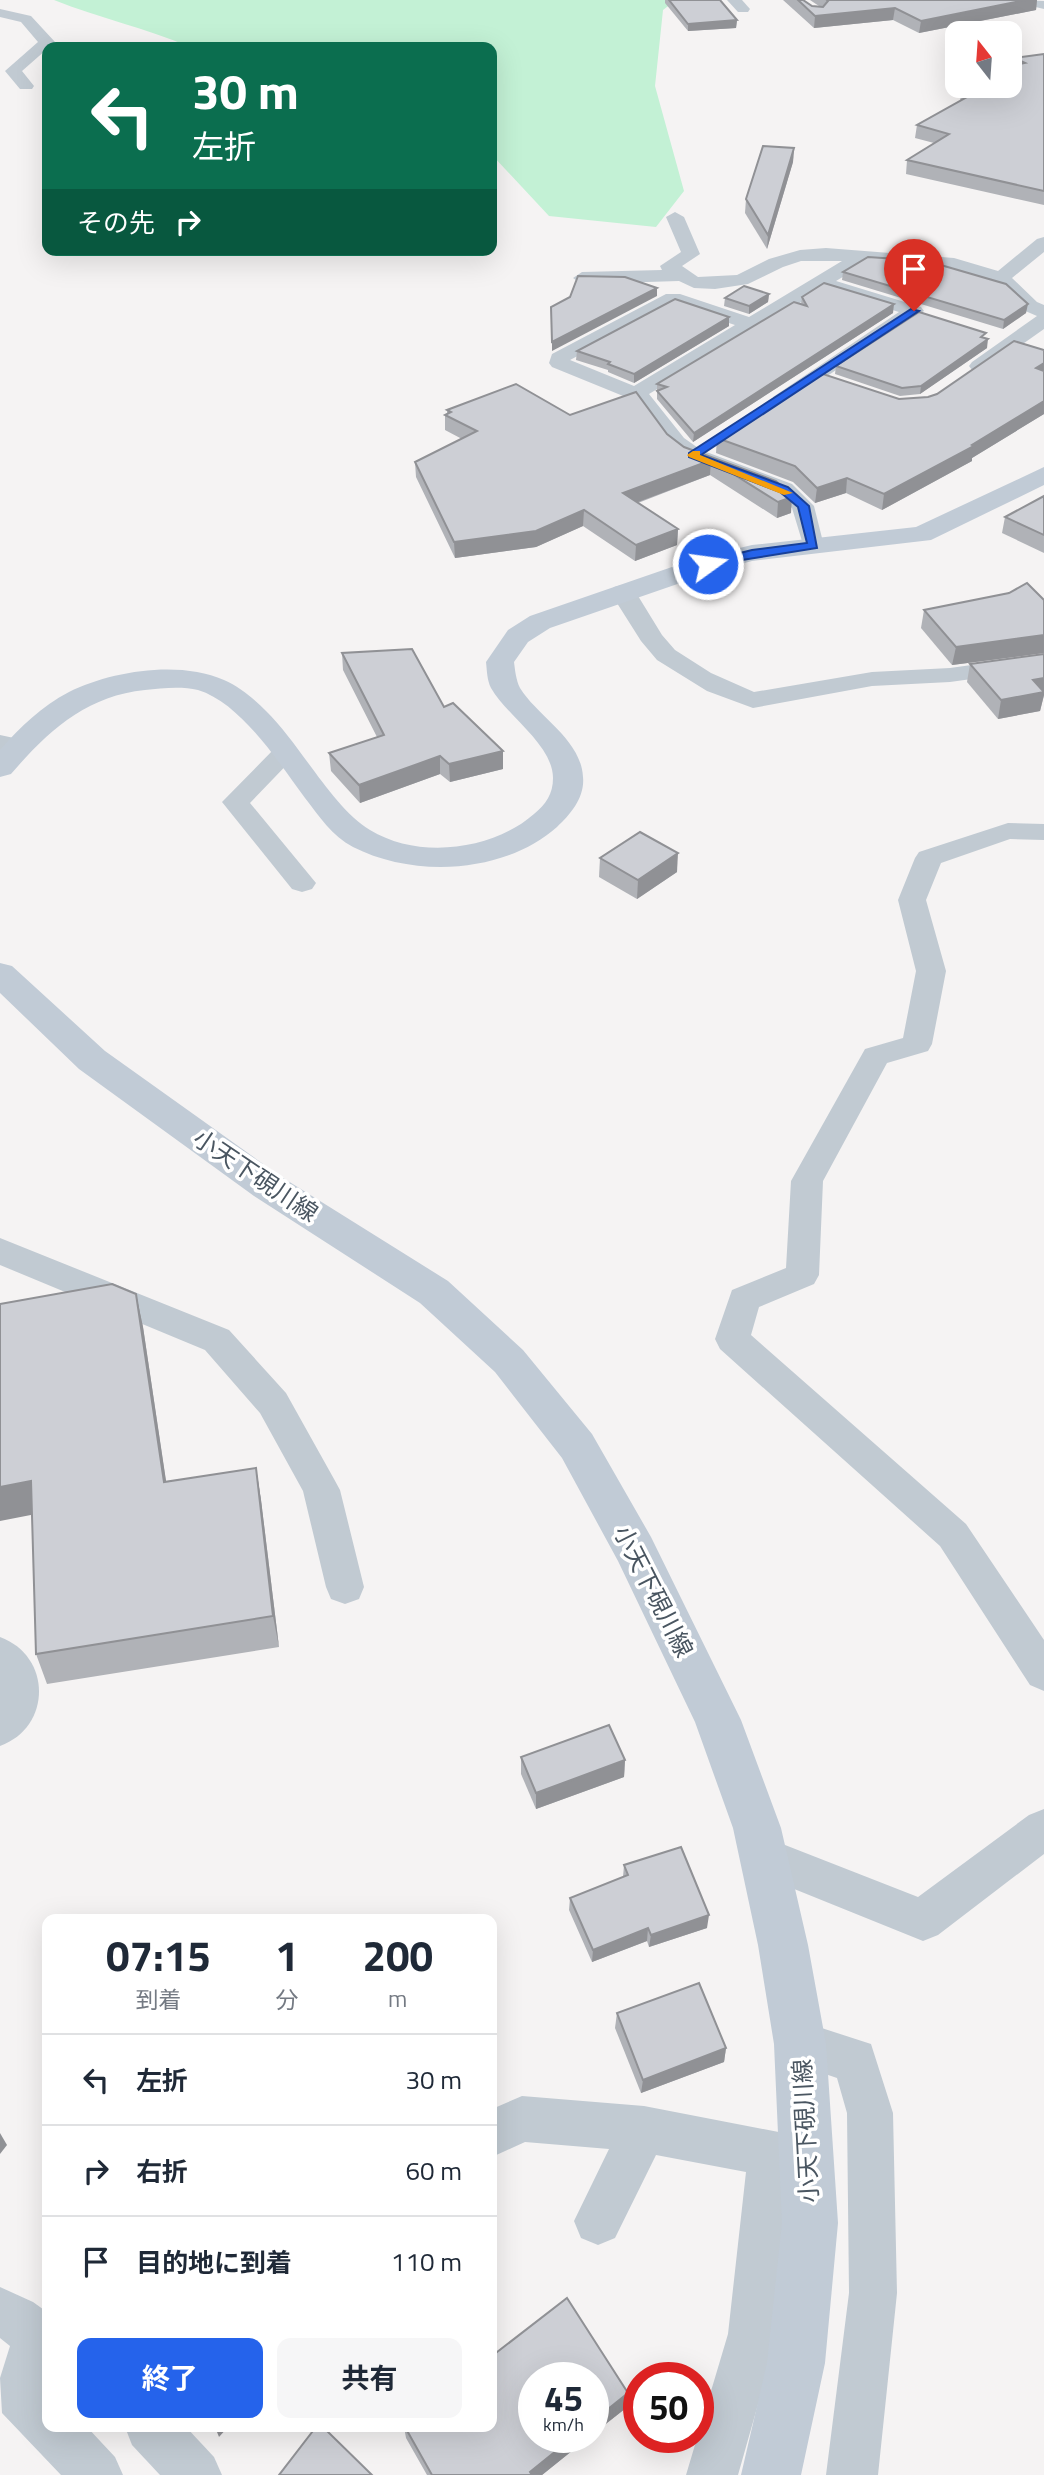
<!DOCTYPE html>
<html lang="ja">
<meta charset="utf-8">
<style>
:root{--surface:#fff;--page:#f6f6f7;--text:#1f2937;--muted:#747a83;--line:#e0e1e3;--accent:#2563eb}
body{margin:0;font-family:"Titillium Web","Noto Sans JP",sans-serif;background:var(--page);color:var(--text);height:100vh;display:flex;flex-direction:column;font-size:26px;white-space:nowrap}
*{box-sizing:border-box;margin:0}
p{font-size:23px;color:var(--muted)}
.icon{flex:none;width:38px;height:38px;fill:none;stroke:currentColor;stroke-width:2;stroke-linecap:round;stroke-linejoin:round}
.map{position:relative;flex:1;overflow:hidden}
.sheet{position:absolute;left:42px;top:1914px;width:455px;height:518px;display:flex;flex-direction:column;background:var(--surface);border-radius:14px;box-shadow:0 7px 28px #0002}
.sheet>*{flex:none}
.guide{position:absolute;left:42px;top:42px;width:455px;height:214px;border-radius:14px;box-shadow:0 7px 28px #0002;background:#0b6e4f;color:#fff;overflow:hidden}
.needle{width:46px;rotate:343deg}
.buttons{position:absolute;left:945px;top:21px;display:grid;gap:14px}
.buttons a{display:grid;place-items:center;width:77px;height:77px;border-radius:14px;background:var(--surface);box-shadow:0 7px 28px #0002;font-size:35px}
.speed{position:absolute;left:518px;top:2362px;display:flex;gap:14px;font-size:35px;font-weight:700;text-align:center}
.speed>*{display:grid;place-content:center;width:91px;height:91px;border-radius:50%;background:var(--surface);box-shadow:0 7px 28px #0002;line-height:1}
.speed small{font-size:18px;font-weight:400}
.speed .limit{border:10px solid #d22;background:#fff;color:#111}
.pin{position:absolute;display:grid;place-items:center;width:60px;height:60px;color:#fff;margin:-72px -30px;border-radius:50% 50% 50% 0;rotate:-45deg;box-shadow:0 0 7px #0007}
.pin .icon{rotate:45deg}
.me{position:absolute;width:77px;margin:-38px;rotate:76deg;stroke-linejoin:round;filter:drop-shadow(0 0 5px #0008)}
.turn{display:flex;align-items:center;gap:24px;height:147px;padding:0 35px;font-size:32px}
.turn .icon{width:91px;height:91px;stroke-width:2.5}
.turn b{display:block;font-size:49px;line-height:60px}
.then{display:flex;align-items:center;height:66px;padding:0 35px;background:#0003;gap:14px;font-size:26px}
.eta{display:flex;justify-content:space-evenly;align-items:center;height:119px;text-align:center}
.eta b{font-size:42px;font-weight:700;line-height:49px}
.cta{display:flex;gap:14px;margin-top:auto;padding:14px 35px}
.cta a{flex:1;height:80px;border-radius:14px;background:var(--accent);color:#fff;font-size:28px;font-weight:700;line-height:80px;text-align:center}
.cta a+a{background:var(--page);color:var(--text)}
ul{padding:0;list-style:none}
li{display:flex;align-items:center;gap:21px;height:91px;padding:0 35px;border-top:2px solid var(--line)}
li div{flex:1}
li b{display:block;font-size:26px}
li em{font-style:normal}
.map>svg:first-child{display:block}
.green{fill:#c3f1d5}
.lines{fill:none;stroke-linecap:round;stroke-linejoin:round}
.street{fill:#c1cad2;fill-rule:evenodd}
.secondary{fill:#c1cbd6;fill-rule:evenodd}
.wall{fill:#b0b2b7}
.shaded-wall{fill:#909195}
.building{fill:#cdcfd5;stroke:#909195;stroke-width:2}
.route{fill:#2563eb;stroke:#184099;stroke-width:2}
.slow{fill:#f59e0b}
.labels{text-anchor:middle;dominant-baseline:central;stroke-width:7;stroke-linejoin:round;paint-order:stroke}
.street-label{font-size:24px;fill:#4a5661;stroke:#fff}
</style>
<div class="map">
<svg width="1044" height="2475" viewBox="0 0 1044 2475">
<rect width="100%" height="100%" fill="#f5f3f3"/>
<!-- green -->
<path class="green" d="M54,0H676L663,10L655,86L684,191L656,227L549,216L492,155V47H190C146,28 99,18 54,0Z"/>
<g class="lines">
<!-- street -->
<g class="street">
<polygon points="727,0 742,0 750,9 748,12 738,12"/>
<polygon points="1017,0 1044,1 1044,9 1019,3"/>
<polygon points="0,9 31,16 55,42 22,71 34,86 32,89 20,89 5,71 38,42 21,22 0,17"/>
<path d="M675,212L684,217L700,254L682,266L698,277L737,275L769,259L800,250L826,248L954,258L998,271L1037,239L1044,237V252L1012,278L1037,302L1044,305V329L986,370H972L969,366L972,362L1037,316L1023,310L994,282L952,270L866,263L836,281L921,307L924,311L790,401H776L773,397L899,312L823,289L649,394L684,438L701,450L792,484L814,506L824,546L821,551H805L792,508L776,494L685,460L668,448L633,400L552,367L549,363L552,354L666,294H680L749,317L842,261H801L783,267L748,284L715,289L694,288L679,281L582,284L573,278L582,272L662,270L660,266L681,252L666,217ZM674,305L735,325L634,386L570,360Z"/>
<polygon points="622,585 635,591 662,635 675,650 711,673 754,692 872,672 950,668 1044,655 1044,669 950,682 872,686 753,708 707,691 657,660 641,641 610,592 614,587"/>
<polygon points="0,735 28,741 32,747 28,753 19,755 0,751"/>
<polygon points="286,744 295,746 299,752 250,803 316,883 312,889 302,892 292,889 222,802 277,746"/>
<polygon points="1008,823 1044,824 1044,840 1010,839 941,863 926,900 946,971 932,1044 928,1051 887,1063 823,1181 819,1275 814,1284 759,1307 751,1335 966,1524 1044,1640 1044,1691 1030,1685 940,1546 720,1349 715,1339 732,1290 786,1268 791,1181 865,1049 903,1038 916,971 898,900 915,858 919,852"/>
<polygon points="0,1238 229,1330 286,1393 334,1479 340,1490 364,1587 359,1599 345,1604 331,1599 326,1587 303,1491 260,1413 205,1350 0,1265"/>
<path d="M0,1637C52,1656 52,1727 0,1746Z"/>
<polygon points="1044,1809 1044,1854 938,1935 923,1941 747,1870 741,1856 747,1842 762,1836 918,1897 1029,1815"/>
<polygon points="800,2021 871,2044 893,2113 897,2293 878,2475 826,2475 849,2293 847,2113 837,2078 784,2060 777,2044 784,2028"/>
<polygon points="522,2096 644,2106 794,2135 811,2141 817,2158 811,2175 792,2181 778,2334 738,2475 686,2475 728,2334 746,2172 656,2155 615,2238 598,2245 581,2238 574,2221 609,2149 525,2142 492,2157 492,2109"/>
<polygon points="0,2287 33,2302 47,2312 47,2427 87,2427 115,2457 123,2475 61,2475 2,2413 0,2378 10,2346 0,2338"/>
<polygon points="125,2427 186,2427 214,2457 222,2475 160,2475 132,2445"/>
</g>
<!-- secondary -->
<g class="secondary">
<path d="M1044,467V485L931,540L752,561L718,570L550,628L528,642L514,662C515,670 516,680 520,688C538,717 581,739 583,777C585,797 571,814 557,827C504,874 414,878 353,847C332,836 319,816 305,798C279,763 241,703 198,690C182,686 162,688 145,690C86,696 48,731 11,774L0,777V750C20,727 42,706 69,692C111,671 179,660 224,680C240,687 254,699 266,711C300,744 332,807 370,830C419,860 493,850 534,814C546,804 553,794 553,778C553,745 507,716 491,688C487,680 487,671 486,662L508,630L530,616L698,558L752,545L916,527Z"/>
<polygon points="0,963 12,966 105,1051 280,1176 448,1281 523,1350 592,1434 651,1537 741,1720 781,1828 808,1945 826,2044 838,2223 825,2363 801,2475 741,2475 767,2363 782,2223 774,2044 758,1945 733,1828 695,1722 618,1561 562,1458 495,1372 420,1303 254,1196 79,1069 0,993"/>
</g>
</g>
<!-- wall -->
<g class="wall">
<polygon points="665,0 720,0 737,20 736,28 688,31 665,3"/>
<polygon points="783,0 803,0 812,6 819,6 810,0 1037,0 1036,10 919,33 893,20 814,28"/>
<polygon points="1044,54 1044,205 906,174 907,160 934,143 915,138 917,125 960,101 962,90 1013,65 1014,58"/>
<polygon points="794,148 793,162 767,249 745,213 746,199"/>
<polygon points="843,272 1026,313 1003,329 842,280"/>
<polygon points="769,294 768,302 749,314 724,306 725,298"/>
<polygon points="802,297 893,313 693,442 657,399 657,384 801,304"/>
<polygon points="729,317 729,326 634,383 608,372 608,370 576,360 577,351"/>
<polygon points="985,338 987,348 920,394 900,396 835,374 836,366"/>
<polygon points="1044,350 1044,414 972,458 972,461 882,510 846,493 815,503 793,482 716,453 717,438 899,399 928,397 937,394"/>
<polygon points="447,410 570,415 667,434 684,447 776,481 791,513 777,518 710,475 638,503 678,529 677,545 635,561 583,526 536,547 455,558 416,477 415,462 462,439 445,430 445,415 447,414"/>
<polygon points="1044,496 1044,553 1002,533 1005,517"/>
<polygon points="1044,600 1044,653 952,665 921,628 924,610"/>
<polygon points="342,653 444,707 503,751 503,769 450,782 440,774 360,803 331,771 329,753 377,737 343,670"/>
<polygon points="1044,654 1044,695 1040,711 998,719 967,682 970,664"/>
<polygon points="600,858 677,872 637,899 599,877"/>
<polygon points="136,1294 143,1327 166,1482 256,1468 261,1500 279,1647 47,1684 36,1654 32,1515"/>
<polygon points="521,1757 625,1760 624,1777 536,1809 521,1774"/>
<polygon points="624,1865 707,1928 649,1947 647,1941 592,1962 569,1910 570,1898 623,1877"/>
<polygon points="617,2013 726,2048 724,2062 641,2093 615,2028"/>
<polygon points="567,2298 628,2393 626,2408 593,2434 593,2378 534,2378 534,2438 588,2438 542,2475 427,2475 406,2438 404,2427 492,2427 492,2356"/>
</g>
<!-- shaded-wall -->
<g class="shaded-wall">
<polygon points="1026,0 1037,0 1036,10 919,33 921,21"/>
<polygon points="895,8 893,20 814,28 815,16"/>
<polygon points="737,20 736,28 688,31 688,24"/>
<polygon points="794,148 793,162 767,249 768,235"/>
<polygon points="657,288 657,296 552,351 552,342"/>
<polygon points="769,294 768,302 749,314 749,306"/>
<polygon points="894,304 893,313 693,442 694,433"/>
<polygon points="1028,304 1026,313 1003,329 1004,320"/>
<polygon points="729,317 729,326 634,383 634,374"/>
<polygon points="988,339 987,348 920,394 921,386"/>
<polygon points="1044,363 1044,375 1036,368"/>
<polygon points="1044,401 1044,414 972,458 972,461 882,510 884,494 972,445"/>
<polygon points="711,460 710,475 622,508 623,493"/>
<polygon points="847,478 846,493 815,503 817,488"/>
<polygon points="792,497 791,513 777,518 778,502"/>
<polygon points="584,510 583,526 536,547 455,558 454,542"/>
<polygon points="678,529 677,545 635,561 636,545"/>
<polygon points="1044,635 1044,653 952,665 956,647"/>
<polygon points="1044,678 1044,695 1040,711 998,719 1001,700 1033,680"/>
<polygon points="503,751 503,769 450,782 449,764"/>
<polygon points="440,756 440,774 360,803 359,785"/>
<polygon points="678,853 677,872 637,899 638,880"/>
<polygon points="136,1294 143,1327 171,1514 164,1482"/>
<polygon points="256,1468 261,1500 279,1647 273,1616"/>
<polygon points="31,1481 41,1513 0,1521 0,1487"/>
<polygon points="625,1760 624,1777 536,1809 536,1793"/>
<polygon points="709,1915 707,1928 649,1947 651,1935"/>
<polygon points="648,1928 647,1941 592,1962 593,1950"/>
<polygon points="726,2048 724,2062 641,2093 643,2080"/>
<polygon points="0,2133 7,2145 0,2154"/>
<polygon points="628,2393 626,2408 593,2434 593,2421"/>
<polygon points="215,2427 228,2427 219,2437"/>
<polygon points="572,2438 588,2438 542,2475 530,2475 530,2472"/>
</g>
<!-- building -->
<g class="building">
<polygon points="669,0 720,0 737,20 688,24"/>
<polygon points="798,0 803,0 812,6 823,7 828,1 827,0 1026,0 921,21 895,8 815,16"/>
<polygon points="1044,54 1044,191 907,160 949,134 917,125 974,93 962,90 969,86 1010,86 1010,66 1025,63 1014,58"/>
<polygon points="763,146 794,148 768,235 746,199"/>
<polygon points="868,257 927,261 1006,284 1028,304 1004,320 843,272"/>
<polygon points="578,276 625,277 657,288 552,342 551,307 570,297"/>
<polygon points="824,283 894,304 694,433 657,391 667,387 657,384 794,302 807,306 802,297"/>
<polygon points="744,286 769,294 749,306 725,298"/>
<polygon points="675,299 729,317 634,374 608,364 610,362 577,351"/>
<polygon points="919,312 986,333 981,337 988,339 921,386 902,388 836,366"/>
<polygon points="1014,341 1044,350 1044,363 1036,368 1044,371 1044,401 972,445 974,446 884,494 847,478 817,488 795,466 717,438 817,372 899,399 928,397 937,394"/>
<polygon points="516,384 570,415 636,392 667,434 684,447 776,481 792,497 778,502 711,460 623,493 678,529 636,545 584,510 536,531 454,542 415,462 477,431 445,415 451,412 447,410"/>
<polygon points="1044,496 1044,535 1005,517"/>
<polygon points="1027,583 1044,600 1044,635 956,647 924,610 1009,593"/>
<polygon points="412,649 444,707 453,703 503,751 449,764 440,756 359,785 329,753 384,735 342,653"/>
<polygon points="1044,654 1044,678 1033,680 1044,692 1001,700 970,664"/>
<polygon points="640,832 678,853 638,880 600,858"/>
<polygon points="112,1284 136,1294 164,1482 256,1468 273,1616 36,1654 31,1481 0,1487 0,1304"/>
<polygon points="609,1725 625,1760 536,1793 521,1757"/>
<polygon points="681,1847 709,1915 651,1935 648,1928 593,1950 570,1898 628,1875 624,1865"/>
<polygon points="699,1983 726,2048 643,2080 617,2013"/>
<polygon points="567,2298 628,2393 593,2421 593,2378 534,2378 534,2438 572,2438 530,2472 532,2475 432,2475 405,2427 492,2427 492,2356"/>
<polygon points="316,2427 323,2427 372,2475 279,2475"/>
</g>
<!-- route -->
<polygon class="route" points="911,309 919,311 701,455 788,487 809,506 817,548 704,566 704,562 752,550 807,543 798,507 780,492 689,457 689,453"/>
<!-- slow -->
<polygon class="slow" points="693,451 700,451 700,455 793,493 784,495 689,457 687,455"/>
<g class="labels">
<!-- street labels -->
<g class="street-label">
<text transform="translate(256 1175) rotate(34)">小天下硯川線</text>
<text transform="translate(654 1591) rotate(63)">小天下硯川線</text>
<text transform="translate(805 2131) rotate(-93)">小天下硯川線</text>
</g>
</g>
</svg>
<div class="buttons">
<a><svg class="needle" viewBox="-14 -14 28 28"><path d="M0-13l5 13h-10z" fill="#e53935"/><path d="M0 13l5-13h-10z" fill="#747a83"/></svg></a>
</div>
<div class="speed"><div>45<small>km/h</small></div><div class="limit">50</div></div>
<div class="pin" style="left:914px;top:311px;background:#d93025"><svg class="icon" aria-label="arrive" viewBox="0 0 24 24"><path d="M6 21V4h12l-3 4 3 4H6"/></svg></div>
<svg class="me" style="left:708px;top:564px" viewBox="-20 -20 40 40"><circle r="17" fill="#2563eb" stroke="#fff" stroke-width="3"/><path d="M0-11L8 9 0 5-8 9z" fill="#fff"/></svg>
<div class="guide">
<div class="turn"><svg class="icon" aria-label="left" viewBox="0 0 24 24"><path d="M17 20v-9H6M10 6l-5 5 5 5"/></svg><div><b>30 m</b>左折</div></div>
<div class="then">その先<svg class="icon" aria-label="right" viewBox="0 0 24 24"><path d="M7 20v-9h11M14 6l5 5-5 5"/></svg></div>
</div>
<section class="sheet">
<div class="eta">
<div><b>07:15</b><p>到着</p></div>
<div><b>1</b><p>分</p></div>
<div><b>200</b><p>m</p></div>
</div>
<ul>
<li><svg class="icon" aria-label="left" viewBox="0 0 24 24"><path d="M17 20v-9H6M10 6l-5 5 5 5"/></svg><div><b>左折</b></div><em>30 m</em></li>
<li><svg class="icon" aria-label="right" viewBox="0 0 24 24"><path d="M7 20v-9h11M14 6l5 5-5 5"/></svg><div><b>右折</b></div><em>60 m</em></li>
<li><svg class="icon" aria-label="arrive" viewBox="0 0 24 24"><path d="M6 21V4h12l-3 4 3 4H6"/></svg><div><b>目的地に到着</b></div><em>110 m</em></li>
</ul>
<div class="cta"><a>終了</a><a>共有</a></div>
</section>
</div>
